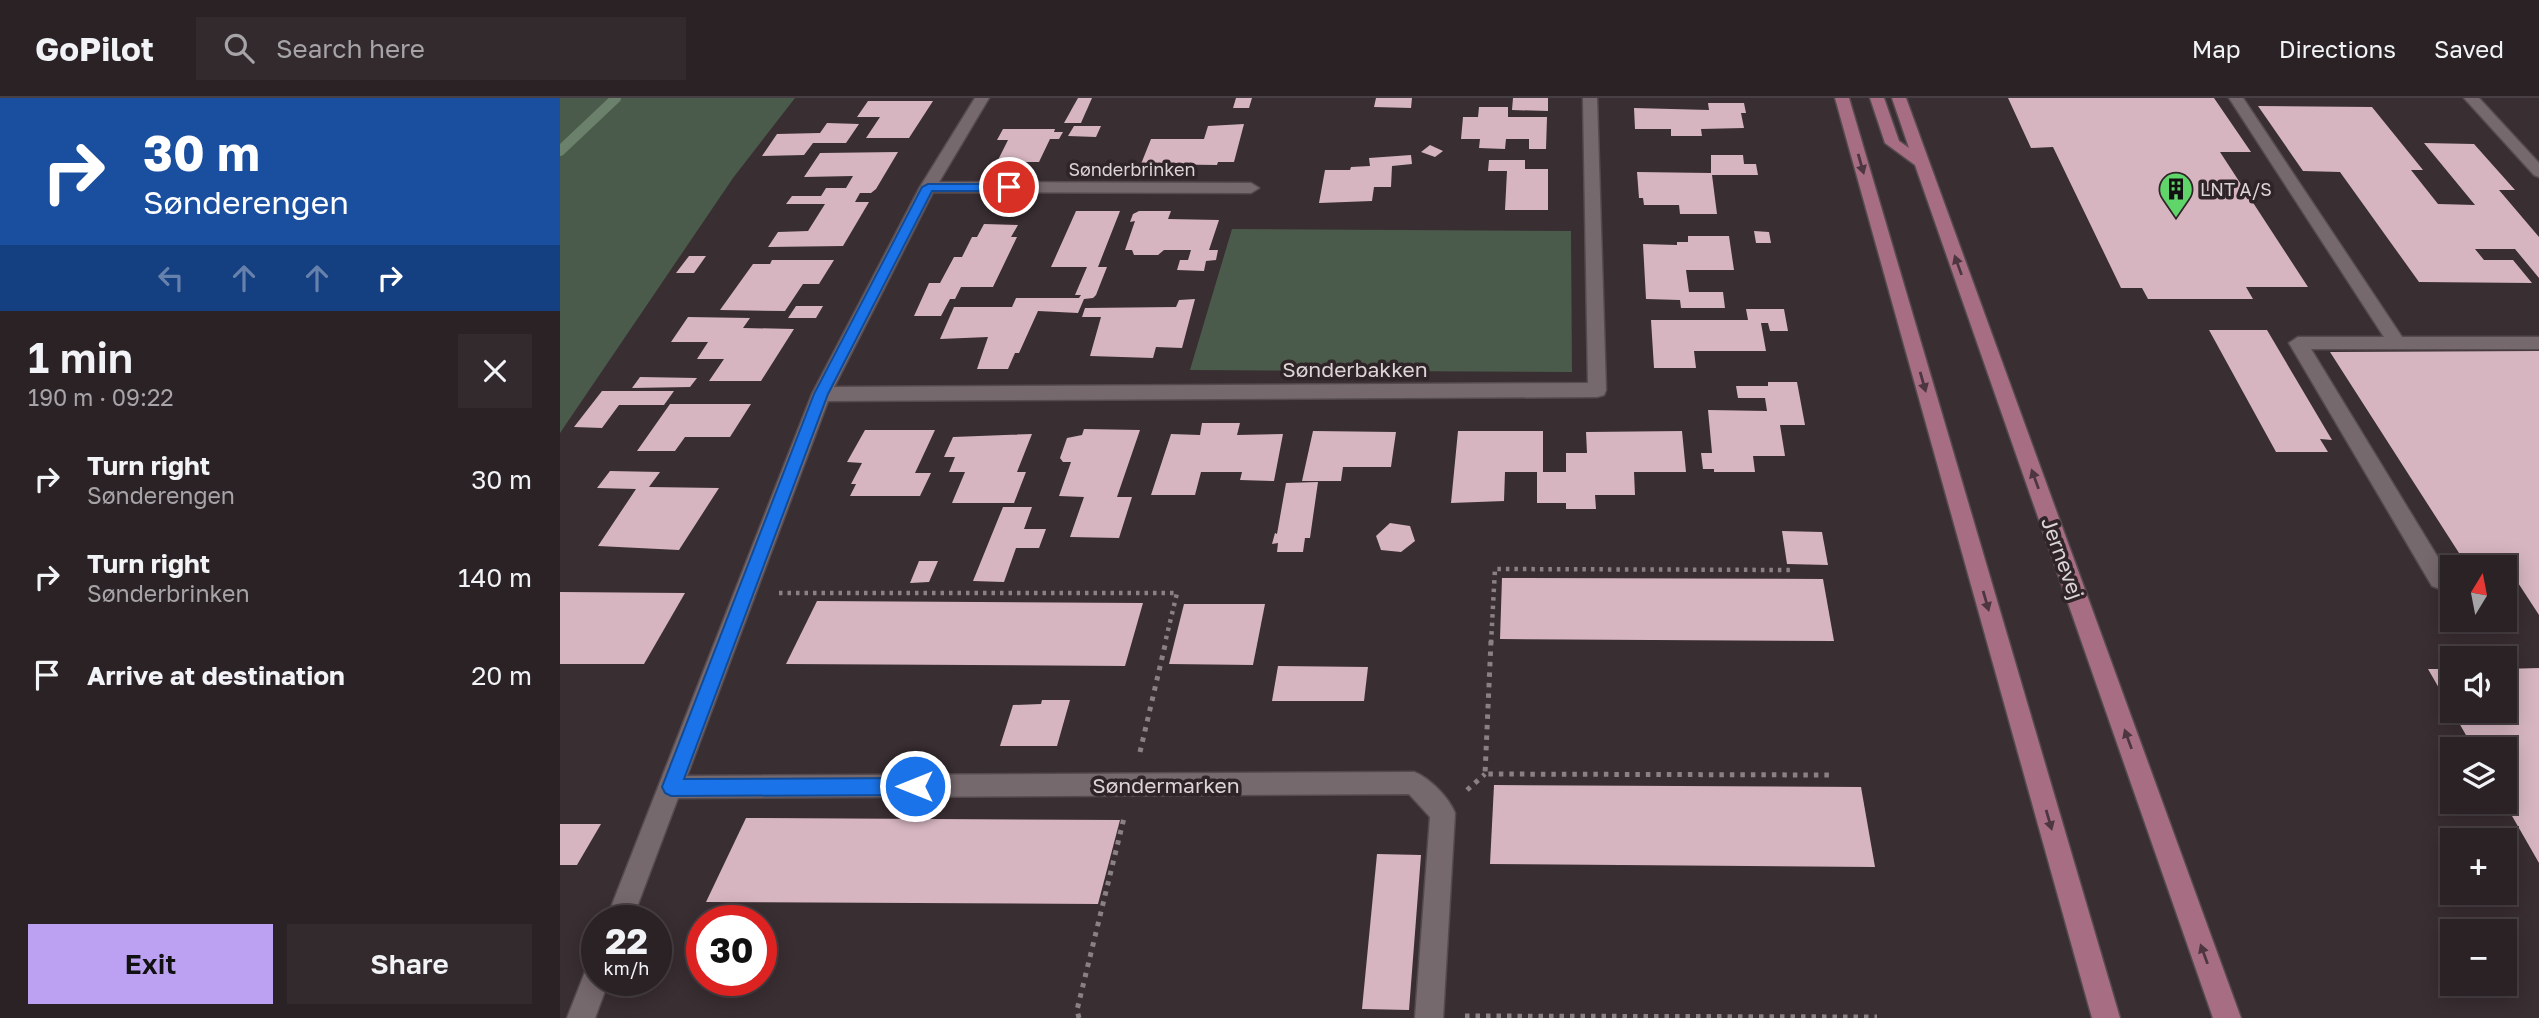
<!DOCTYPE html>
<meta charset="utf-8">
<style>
:root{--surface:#2b2226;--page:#332a2e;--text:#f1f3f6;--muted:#a6a4a7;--line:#473f43;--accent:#bca0f2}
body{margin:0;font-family:"Golos Text",sans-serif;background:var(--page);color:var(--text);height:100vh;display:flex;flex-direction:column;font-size:26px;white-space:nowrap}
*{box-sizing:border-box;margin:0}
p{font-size:23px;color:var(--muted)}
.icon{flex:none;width:38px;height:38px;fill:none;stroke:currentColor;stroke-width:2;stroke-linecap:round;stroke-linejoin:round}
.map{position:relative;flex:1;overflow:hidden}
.sheet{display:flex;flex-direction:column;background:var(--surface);width:560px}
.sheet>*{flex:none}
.top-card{background:#1a4fa0;color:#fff;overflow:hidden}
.needle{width:46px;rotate:10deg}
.tools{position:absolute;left:1880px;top:457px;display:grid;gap:14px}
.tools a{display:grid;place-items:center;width:77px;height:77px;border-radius:0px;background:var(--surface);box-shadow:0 4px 18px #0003,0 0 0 2px var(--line);font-size:35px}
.speed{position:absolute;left:21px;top:807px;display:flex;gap:14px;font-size:35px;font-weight:700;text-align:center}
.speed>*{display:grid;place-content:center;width:91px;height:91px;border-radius:50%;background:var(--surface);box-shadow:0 4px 18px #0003,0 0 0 2px var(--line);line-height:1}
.speed small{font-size:18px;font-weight:400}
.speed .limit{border:10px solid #d22;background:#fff;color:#111}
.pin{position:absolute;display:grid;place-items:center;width:60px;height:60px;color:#fff;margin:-30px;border:4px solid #fff;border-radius:50%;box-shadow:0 2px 7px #0007}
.me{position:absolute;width:77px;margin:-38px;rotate:270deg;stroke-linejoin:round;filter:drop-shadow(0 0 5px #0008)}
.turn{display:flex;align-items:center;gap:24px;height:147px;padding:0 28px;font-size:32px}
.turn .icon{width:91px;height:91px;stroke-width:2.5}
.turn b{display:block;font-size:49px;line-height:60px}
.lanes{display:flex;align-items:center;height:66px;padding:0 28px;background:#0003;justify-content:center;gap:35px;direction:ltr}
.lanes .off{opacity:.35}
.round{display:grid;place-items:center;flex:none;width:74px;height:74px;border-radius:0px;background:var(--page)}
.headline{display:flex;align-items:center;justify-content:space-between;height:119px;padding:0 28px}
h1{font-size:42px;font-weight:600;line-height:52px}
.action{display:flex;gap:14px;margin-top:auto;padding:14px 28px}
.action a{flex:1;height:80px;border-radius:0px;background:var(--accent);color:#111;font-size:28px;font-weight:600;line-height:80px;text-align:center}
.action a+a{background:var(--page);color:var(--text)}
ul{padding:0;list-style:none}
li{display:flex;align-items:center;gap:21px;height:98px;padding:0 28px}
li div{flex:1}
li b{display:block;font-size:26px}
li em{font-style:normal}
header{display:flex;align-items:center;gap:42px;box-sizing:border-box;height:98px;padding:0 35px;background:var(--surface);border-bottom:2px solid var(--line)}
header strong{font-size:33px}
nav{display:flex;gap:38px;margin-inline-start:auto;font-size:24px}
.search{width:490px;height:63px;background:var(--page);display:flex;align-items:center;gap:18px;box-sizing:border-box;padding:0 24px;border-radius:0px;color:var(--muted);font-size:26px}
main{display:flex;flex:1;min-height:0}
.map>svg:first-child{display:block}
.green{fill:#4b5b4b}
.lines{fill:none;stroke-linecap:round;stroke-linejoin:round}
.stream{stroke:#6c816c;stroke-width:10}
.building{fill:#d6b5c0}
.minor-casing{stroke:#554b4f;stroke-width:3}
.major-casing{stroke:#554b4f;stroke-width:3}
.path-far1{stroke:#8a8184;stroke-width:4.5;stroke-dasharray:3.5 5;stroke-linecap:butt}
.path{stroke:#8a8184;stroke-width:5;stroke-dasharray:4.5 6;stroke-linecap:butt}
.minor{fill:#76696d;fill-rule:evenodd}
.major{fill:#a66d83;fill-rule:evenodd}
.oneway{fill:#4d363f}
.route{fill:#1a73e8;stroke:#114b97;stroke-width:2}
.labels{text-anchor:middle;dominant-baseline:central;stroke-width:7;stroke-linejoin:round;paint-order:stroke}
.far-street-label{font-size:18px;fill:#dcd5d7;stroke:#2f2428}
.far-poi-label{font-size:18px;fill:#dcd5d7;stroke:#2f2428;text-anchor:start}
.street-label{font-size:21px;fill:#dcd5d7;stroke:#2f2428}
</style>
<header>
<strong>GoPilot</strong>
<div class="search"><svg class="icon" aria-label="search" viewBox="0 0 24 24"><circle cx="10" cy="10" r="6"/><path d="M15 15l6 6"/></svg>Search here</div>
<nav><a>Map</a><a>Directions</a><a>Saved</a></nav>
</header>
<main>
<section class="sheet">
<div class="top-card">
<div class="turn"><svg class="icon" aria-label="right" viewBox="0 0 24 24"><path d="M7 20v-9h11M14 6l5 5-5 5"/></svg><div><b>30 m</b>Sønderengen</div></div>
<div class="lanes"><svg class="icon off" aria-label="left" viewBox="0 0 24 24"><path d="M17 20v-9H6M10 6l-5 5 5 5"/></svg><svg class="icon off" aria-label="ahead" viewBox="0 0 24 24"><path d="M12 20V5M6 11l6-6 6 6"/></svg><svg class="icon off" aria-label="ahead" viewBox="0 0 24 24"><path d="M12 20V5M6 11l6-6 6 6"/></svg><svg class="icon" aria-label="right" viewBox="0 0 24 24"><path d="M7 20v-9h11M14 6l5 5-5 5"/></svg></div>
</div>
<div class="headline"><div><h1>1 min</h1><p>190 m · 09:22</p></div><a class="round"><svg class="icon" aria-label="close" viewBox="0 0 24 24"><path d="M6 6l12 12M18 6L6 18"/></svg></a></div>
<ul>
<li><svg class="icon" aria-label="right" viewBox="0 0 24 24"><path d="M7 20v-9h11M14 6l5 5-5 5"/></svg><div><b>Turn right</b><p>Sønderengen</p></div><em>30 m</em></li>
<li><svg class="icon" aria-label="right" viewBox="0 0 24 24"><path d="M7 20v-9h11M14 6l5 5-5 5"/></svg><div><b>Turn right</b><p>Sønderbrinken</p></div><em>140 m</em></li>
<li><svg class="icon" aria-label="arrive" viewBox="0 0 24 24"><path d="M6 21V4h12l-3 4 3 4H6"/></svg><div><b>Arrive at destination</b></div><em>20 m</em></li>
</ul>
<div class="action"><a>Exit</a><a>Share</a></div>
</section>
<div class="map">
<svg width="1979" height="920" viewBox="0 0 1979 920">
<rect width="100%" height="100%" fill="#392e32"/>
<!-- green -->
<g class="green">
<polygon points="0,0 235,0 173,80 0,335"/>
<polygon points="672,131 1011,133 1012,274 630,272"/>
</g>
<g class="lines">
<!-- stream -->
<polyline class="stream" points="0,53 56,0"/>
</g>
<!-- building -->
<g class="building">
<polygon points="518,0 532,0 521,25 504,25"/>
<polygon points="676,0 692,0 689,10 673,10"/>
<polygon points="816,0 852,0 851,10 814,9"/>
<polygon points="953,0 988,0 988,13 952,12"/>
<polygon points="1448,0 1654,0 1691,54 1660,54 1748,189 1686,189 1693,201 1588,201 1582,190 1561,190 1493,49 1471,50"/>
<polygon points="308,3 373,3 349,40 306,40 320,19 297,19"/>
<polygon points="1148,5 1184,5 1186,15 1181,15 1184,30 1141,31 1142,38 1111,38 1111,31 1075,31 1074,10 1149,12"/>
<polygon points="1698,8 1812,9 1863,72 1851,72 1878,106 1915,107 1864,45 1914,46 1955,92 1939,92 1979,139 1979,180 1955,151 1915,151 1924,162 1953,162 1972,185 1859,184 1780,74 1743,73"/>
<polygon points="919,9 948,9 948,19 987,19 986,51 969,51 969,41 946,41 945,51 919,50 920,41 901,41 903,19 918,19"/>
<polygon points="267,25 299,26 286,45 253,45 244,57 202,58 217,36 260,35"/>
<polygon points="684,26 674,64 658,64 657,67 581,66 591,41 644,41 648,28"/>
<polygon points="514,28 541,28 536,39 508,38"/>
<polygon points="443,31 495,31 494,34 503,34 499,41 490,41 479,64 437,64 448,42 437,42"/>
<polygon points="870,47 883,53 875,59 861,54"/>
<polygon points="338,54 316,91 311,95 300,95 295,104 309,104 283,148 208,149 218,134 248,133 265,106 226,106 232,98 261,98 266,90 286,90 293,78 244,79 260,55"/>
<polygon points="851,57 852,66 832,68 831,89 814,89 812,103 759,105 765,72 790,72 791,69 810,68 809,60"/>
<polygon points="1151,57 1183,57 1184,66 1196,66 1198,77 1152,77 1157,116 1120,116 1119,107 1084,107 1083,100 1079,100 1077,74 1151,75"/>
<polygon points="929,62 965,62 965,71 988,71 988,112 945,112 947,73 928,73"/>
<polygon points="516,113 560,113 538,169 547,169 536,197 533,200 524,201 518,215 478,213 459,255 455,255 448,271 417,271 428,239 380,241 394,209 452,209 456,200 519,200 521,197 515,197 527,169 491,169"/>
<polygon points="579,113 611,113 608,121 659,122 649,152 658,152 656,162 646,163 644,173 617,172 620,162 628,162 631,152 604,152 598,157 574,157 572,152 565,152 575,123 570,124 573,116"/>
<polygon points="424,126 458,127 451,139 457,139 433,189 401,189 395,201 390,201 381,218 354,218 369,185 380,185 394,159 402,159 412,139 417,139"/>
<polygon points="1194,133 1209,134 1211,145 1196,145"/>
<polygon points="1128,138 1169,138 1174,172 1126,172 1129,194 1163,194 1165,210 1121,210 1120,202 1086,201 1083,146 1117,147 1117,144 1128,144"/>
<polygon points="129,158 146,158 134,175 116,175"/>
<polygon points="212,162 274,162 259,186 243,186 225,213 160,212 193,166 210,166"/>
<polygon points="635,201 622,250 596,249 593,260 530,258 541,219 522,219 525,210 616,209 619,202"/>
<polygon points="236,208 263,208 256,220 228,220"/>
<polygon points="1186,211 1224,211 1228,233 1210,233 1208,225 1201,225 1206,253 1134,253 1136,270 1094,270 1091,222 1188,222"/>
<polygon points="128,219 190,220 183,230 234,231 201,283 149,283 164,261 137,261 148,244 111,244"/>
<polygon points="1649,232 1707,232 1772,342 1760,341 1768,354 1716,354"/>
<polygon points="1979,253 1979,517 1949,471 1908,469 1770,254"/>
<polygon points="80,279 137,280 130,289 72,290"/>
<polygon points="1208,284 1237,284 1245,327 1220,327 1225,358 1193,358 1195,374 1154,374 1154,371 1143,371 1141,355 1152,355 1148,312 1207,313 1205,300 1178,300 1176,288 1208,288"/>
<polygon points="42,293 114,293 104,307 59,307 42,330 14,329"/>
<polygon points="110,306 191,306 170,339 125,339 115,353 77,353"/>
<polygon points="642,325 680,325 677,337 723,336 714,383 680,382 682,374 641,374 635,397 591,397 611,336 640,337"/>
<polygon points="524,331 580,332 557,399 572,399 559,440 510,439 524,399 499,398 511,364 503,364 500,360 507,340 522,337"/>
<polygon points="305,332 375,332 355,375 371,375 360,398 290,398 296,386 291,386 302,365 287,364"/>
<polygon points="753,333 836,334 831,369 783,369 781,383 742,383"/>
<polygon points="898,333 983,333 983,374 1006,374 1006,355 1027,355 1026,334 1122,333 1126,374 1074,374 1075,397 1035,397 1036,411 1006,411 1006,405 977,405 977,374 945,374 944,403 891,405"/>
<polygon points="472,336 457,374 466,374 454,405 392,405 405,374 389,374 395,359 384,359 393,339"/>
<polygon points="50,373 100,374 89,389 159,390 119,452 38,448 76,391 37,390"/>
<polygon points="758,384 750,440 745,440 743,454 717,454 718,445 712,446 715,435 717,436 726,385"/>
<polygon points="443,409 472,409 464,431 486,431 479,450 456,450 444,484 413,483"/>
<polygon points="830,425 850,428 855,443 841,454 821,452 816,438"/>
<polygon points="1222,433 1262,434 1268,467 1227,466"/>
<polygon points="359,463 378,463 369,484 350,485"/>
<polygon points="942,480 1263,481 1274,543 940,541"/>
<polygon points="0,494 125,495 84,566 0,566"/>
<polygon points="257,503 583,505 565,568 226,566"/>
<polygon points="624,506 705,506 693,567 609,566"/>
<polygon points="718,568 808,569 804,603 712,603"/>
<polygon points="1979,570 1979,765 1944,704 1944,651 1914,651 1868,571 1892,571 1892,612 1944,612 1944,571"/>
<polygon points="482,602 510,602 497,648 440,648 453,607 481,606"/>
<polygon points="934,687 1301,689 1315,769 930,766"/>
<polygon points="186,720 560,722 538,806 146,804"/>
<polygon points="0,726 41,726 17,767 0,767"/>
<polygon points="817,756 861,757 849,912 802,911"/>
</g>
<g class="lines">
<!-- minor casing -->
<g class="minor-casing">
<g id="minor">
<path d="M415,0H429L379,84L691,85L699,90L691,95L373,94L274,289L1028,285L1023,0H1037L1046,292L1044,297L1037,299L268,303L127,678L854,674C870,680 889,700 895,715L883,920H855L870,719L849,696L118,700L72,822H46L252,296L360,89Z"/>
<polygon points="1669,0 1683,0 1842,239 1979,239 1979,251 1751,251 1888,476 1891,482 1888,488 1880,491 1872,488 1729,245 1738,239 1824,239"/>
<polygon points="1904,0 1919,0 1979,65 1979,79 1974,77"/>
<polygon points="37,866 37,882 49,882 35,920 7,920 27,869"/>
</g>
</g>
<!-- major casing -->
<g class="major-casing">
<g id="major">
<polygon points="1275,0 1289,0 1560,920 1532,920"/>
<polygon points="1310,0 1324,0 1339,43 1349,50 1332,0 1346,0 1681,920 1653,920 1355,67 1325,45"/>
</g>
</g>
<!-- path-far1 -->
<g class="path-far1">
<polyline points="219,495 617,495 605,545"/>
<polyline points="931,545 935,471 1231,472"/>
</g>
<!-- path -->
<g class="path">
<polyline points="931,543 925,676 1269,677"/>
<polyline points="580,654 606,543"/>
<polyline points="907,692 925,676"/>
<polyline points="905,918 1317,919"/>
<polyline points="519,920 517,912 564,720"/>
</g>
<!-- minor -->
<use href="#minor" class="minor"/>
<!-- major -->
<use href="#major" class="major"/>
</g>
<!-- one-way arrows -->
<defs><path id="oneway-solid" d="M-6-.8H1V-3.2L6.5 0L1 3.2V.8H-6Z" transform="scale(1.75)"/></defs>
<g class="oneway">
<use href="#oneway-solid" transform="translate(1301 66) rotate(74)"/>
<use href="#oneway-solid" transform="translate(1398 167) rotate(-110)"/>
<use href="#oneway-solid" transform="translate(1363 284) rotate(74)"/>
<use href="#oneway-solid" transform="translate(1475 381) rotate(-110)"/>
<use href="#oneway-solid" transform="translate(1426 503) rotate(74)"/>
<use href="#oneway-solid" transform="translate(1568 641) rotate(-110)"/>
<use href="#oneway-solid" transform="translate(1489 722) rotate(74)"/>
<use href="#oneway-solid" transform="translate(1644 856) rotate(-110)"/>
</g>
<!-- route -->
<polygon class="route" points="368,86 449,86 455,89 449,93 372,93 268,296 124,681 355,680 362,682 365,688 362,694 355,697 111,698 105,695 102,689 254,296 362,89"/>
<!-- icons -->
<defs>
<g id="building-pin" transform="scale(1.75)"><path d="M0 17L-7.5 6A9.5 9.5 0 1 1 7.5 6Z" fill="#60d56a" stroke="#2f2428"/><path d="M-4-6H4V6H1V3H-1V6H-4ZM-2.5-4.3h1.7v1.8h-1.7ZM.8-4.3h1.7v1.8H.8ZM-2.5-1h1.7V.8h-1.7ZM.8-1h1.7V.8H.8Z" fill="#111"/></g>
</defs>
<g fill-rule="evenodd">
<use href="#building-pin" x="1616" y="91"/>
</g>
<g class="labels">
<!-- far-street labels -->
<g class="far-street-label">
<text x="572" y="71">Sønderbrinken</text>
</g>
<!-- far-poi labels -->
<g class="far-poi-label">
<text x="1640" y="91">LNT A/S</text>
</g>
<!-- street labels -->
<g class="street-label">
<text x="795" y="271">Sønderbakken</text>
<text transform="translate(1503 460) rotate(70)">Jernevej</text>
<text x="606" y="687">Søndermarken</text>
</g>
</g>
</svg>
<div class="tools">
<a><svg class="needle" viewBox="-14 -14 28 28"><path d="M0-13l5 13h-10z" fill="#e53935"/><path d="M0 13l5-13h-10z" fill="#a6a4a7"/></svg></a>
<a><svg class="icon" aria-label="sound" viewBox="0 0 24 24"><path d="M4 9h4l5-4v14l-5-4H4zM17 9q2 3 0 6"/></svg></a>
<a><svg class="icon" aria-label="layers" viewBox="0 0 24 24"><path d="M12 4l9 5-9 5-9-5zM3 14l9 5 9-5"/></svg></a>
<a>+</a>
<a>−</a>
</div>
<div class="speed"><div>22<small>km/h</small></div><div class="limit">30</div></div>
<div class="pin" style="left:449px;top:89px;background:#d93025"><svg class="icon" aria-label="arrive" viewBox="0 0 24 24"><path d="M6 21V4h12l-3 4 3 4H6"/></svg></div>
<svg class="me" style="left:355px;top:688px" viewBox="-20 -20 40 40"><circle r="17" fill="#1a73e8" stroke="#fff" stroke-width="3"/><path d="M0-11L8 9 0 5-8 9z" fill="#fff"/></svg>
</div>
</main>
